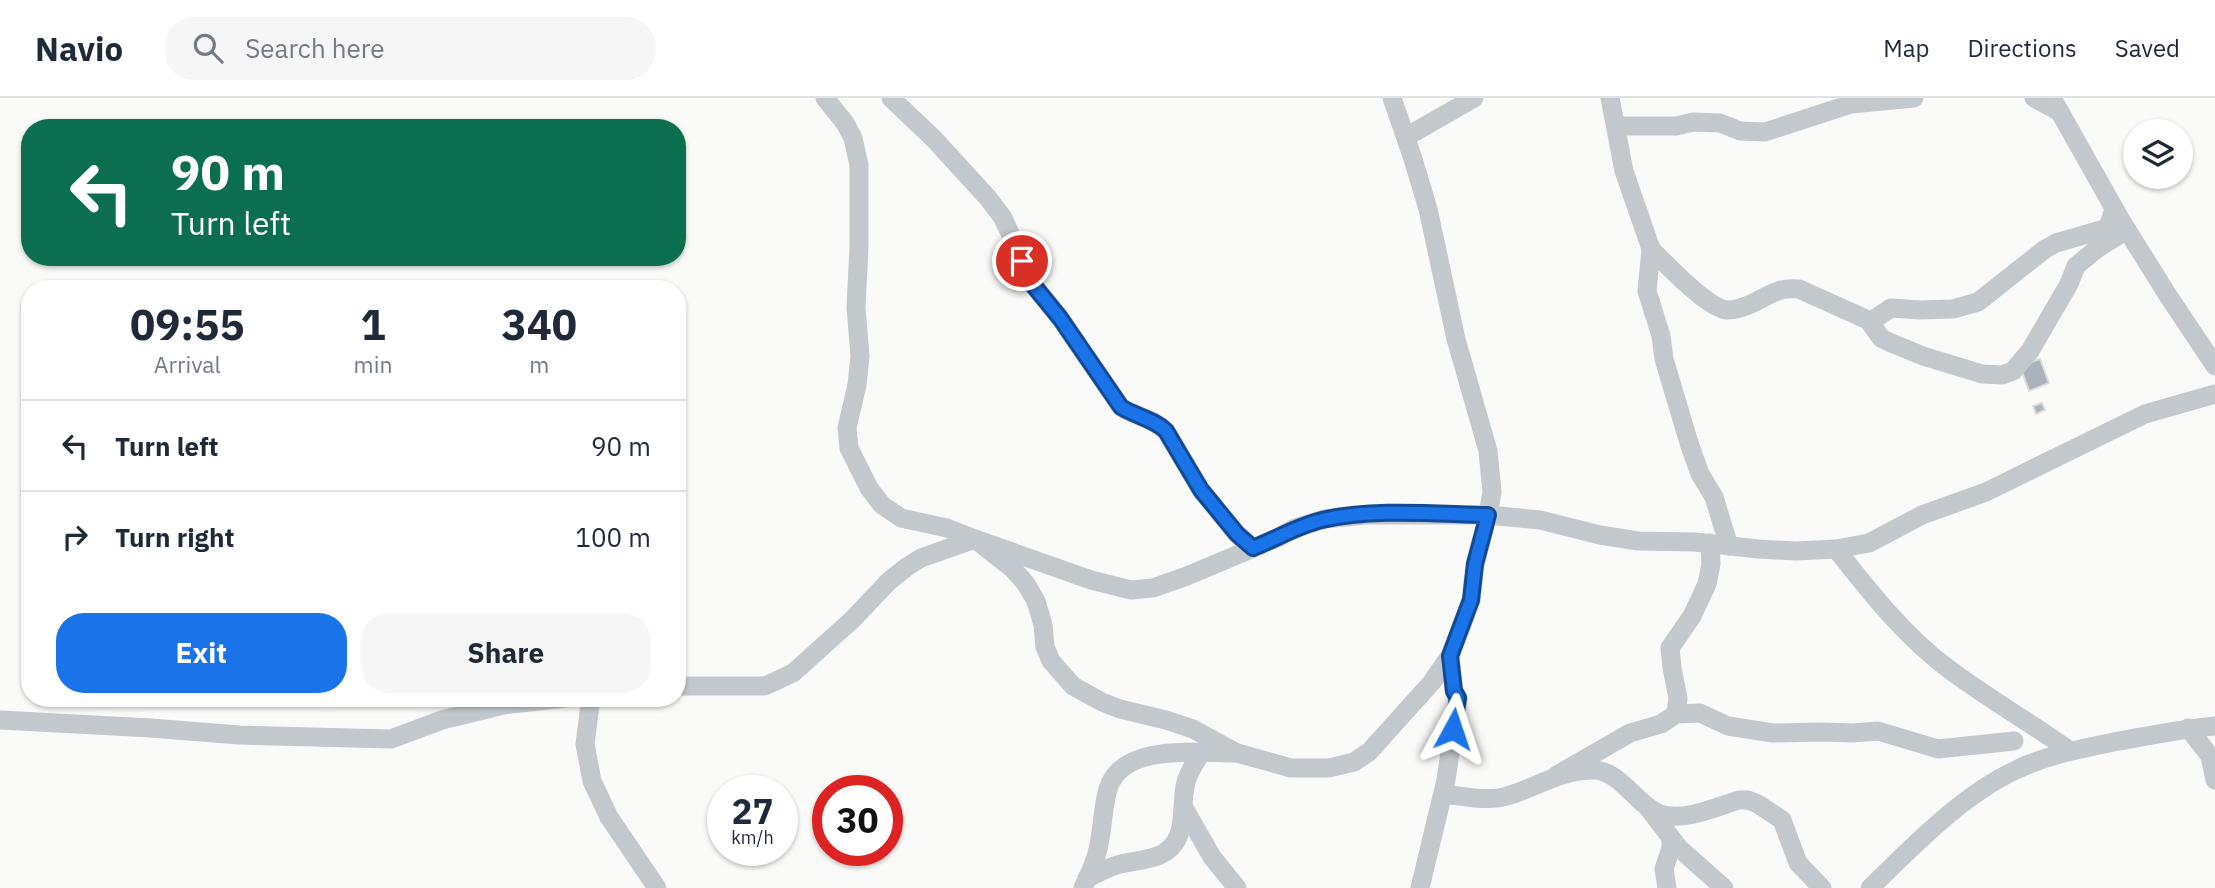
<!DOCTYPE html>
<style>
:root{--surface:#fff;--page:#f6f6f7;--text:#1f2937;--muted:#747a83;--line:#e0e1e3;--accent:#1a73e8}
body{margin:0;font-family:"IBM Plex Sans",sans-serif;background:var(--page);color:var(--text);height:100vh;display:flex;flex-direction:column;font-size:26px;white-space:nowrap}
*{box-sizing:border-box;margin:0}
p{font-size:23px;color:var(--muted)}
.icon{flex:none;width:38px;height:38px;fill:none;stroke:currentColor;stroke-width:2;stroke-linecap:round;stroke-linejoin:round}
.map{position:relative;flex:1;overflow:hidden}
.side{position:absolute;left:21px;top:182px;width:665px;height:427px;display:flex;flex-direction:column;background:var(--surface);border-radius:28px;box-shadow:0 2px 5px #0004}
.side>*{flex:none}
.top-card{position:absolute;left:21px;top:21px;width:665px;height:147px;border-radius:28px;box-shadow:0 2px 5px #0004;background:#0b6e4f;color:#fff;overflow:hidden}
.tools{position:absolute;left:2123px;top:21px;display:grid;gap:14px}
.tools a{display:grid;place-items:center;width:70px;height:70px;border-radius:50%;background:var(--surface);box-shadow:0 2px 5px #0004;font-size:35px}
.speed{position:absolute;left:707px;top:677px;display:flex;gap:14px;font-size:35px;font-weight:700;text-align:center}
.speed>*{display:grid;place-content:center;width:91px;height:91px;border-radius:50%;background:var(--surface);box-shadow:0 2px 5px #0004;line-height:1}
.speed small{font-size:18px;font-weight:400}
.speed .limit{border:10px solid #d22;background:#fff;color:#111}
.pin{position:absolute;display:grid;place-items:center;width:60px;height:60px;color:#fff;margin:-30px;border:4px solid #fff;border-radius:50%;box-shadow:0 2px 7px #0007}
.me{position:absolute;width:77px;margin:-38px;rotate:5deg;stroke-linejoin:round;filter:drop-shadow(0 0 5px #0008)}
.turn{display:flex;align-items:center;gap:24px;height:147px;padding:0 35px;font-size:32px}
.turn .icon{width:91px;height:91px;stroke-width:2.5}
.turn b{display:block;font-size:49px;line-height:60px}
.eta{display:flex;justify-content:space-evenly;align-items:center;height:119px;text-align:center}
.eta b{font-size:42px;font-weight:700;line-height:49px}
.button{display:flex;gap:14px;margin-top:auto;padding:14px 35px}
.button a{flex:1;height:80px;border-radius:28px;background:var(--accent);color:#fff;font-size:28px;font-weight:700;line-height:80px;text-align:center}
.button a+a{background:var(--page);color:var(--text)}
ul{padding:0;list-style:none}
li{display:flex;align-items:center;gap:21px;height:91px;padding:0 35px;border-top:2px solid var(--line)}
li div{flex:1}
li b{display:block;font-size:26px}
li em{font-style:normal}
header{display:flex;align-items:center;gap:42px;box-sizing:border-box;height:98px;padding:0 35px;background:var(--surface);border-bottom:2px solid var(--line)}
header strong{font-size:33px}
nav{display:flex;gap:38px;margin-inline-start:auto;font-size:24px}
.search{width:490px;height:63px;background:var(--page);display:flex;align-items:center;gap:18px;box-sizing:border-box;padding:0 24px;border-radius:28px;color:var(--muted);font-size:26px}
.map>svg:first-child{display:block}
.building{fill:#aab3b9;stroke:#dcdcda;stroke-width:2}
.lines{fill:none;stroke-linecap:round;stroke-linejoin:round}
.minor{stroke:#c3c8cc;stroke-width:19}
.route-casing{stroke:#114b97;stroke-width:18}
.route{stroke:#1a73e8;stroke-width:12}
</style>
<header>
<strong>Navio</strong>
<div class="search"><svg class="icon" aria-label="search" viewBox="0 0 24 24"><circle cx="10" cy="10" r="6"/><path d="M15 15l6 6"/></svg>Search here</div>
<nav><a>Map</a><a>Directions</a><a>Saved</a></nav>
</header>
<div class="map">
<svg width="2215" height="790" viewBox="0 0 2215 790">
<rect width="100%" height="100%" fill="#fafaf8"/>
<!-- building -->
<g class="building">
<polygon points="2040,261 2049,285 2029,293 2020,268"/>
<polygon points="2042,305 2045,312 2036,316 2033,308"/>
</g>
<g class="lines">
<!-- minor -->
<g class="minor">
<polyline points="825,0 845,25 853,40 859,67 859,149 856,209 860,258 857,287 847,330 849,350 869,390 882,407 901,420 947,430 975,441 1013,471 1026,486 1036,503 1043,527 1045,549 1051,563 1073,588 1102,604 1120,611 1166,622 1193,631 1237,655 1291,670 1329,670 1354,664 1369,654 1432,584 1450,558 1471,502 1475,466 1488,417 1492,394 1488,353 1456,241 1428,111 1413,61 1392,0"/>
<path d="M891,0L934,41L988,100L1003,120L1034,188L1060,220L1121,309C1135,318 1154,321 1166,333L1201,392L1237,436L1253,450"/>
<polyline points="1610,0 1624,73 1651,151 1647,193 1661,238 1664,261 1689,345 1700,376 1714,399 1729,448"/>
<polyline points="2034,0 2060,14"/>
<polyline points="2052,0 2119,119 2167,196 2215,268"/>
<polyline points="1617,28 1676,28 1693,24 1720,25 1740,33 1765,34 1851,6 1914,0"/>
<polyline points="1406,39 1474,0"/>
<path d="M1651,151C1666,166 1707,210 1727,212C1736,212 1745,209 1753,205C1771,197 1777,189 1799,191L1868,222L1881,240L1889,244L1923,258L1982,276L2002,277L2013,273L2030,253L2069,186L2076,168L2098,150L2127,132"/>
<polyline points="1870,224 1891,210 1920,212 1953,211 1978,204 2045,151 2056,145 2108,130 2113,114"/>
<path d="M1836,451C1869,493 1906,540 1950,572C1989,601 2031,625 2070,653"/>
<polyline points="677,588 765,588 793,575 853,521 889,483 908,468 921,460 975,441 1091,482 1131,492 1153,490 1187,478 1277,440 1295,430 1324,421 1366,417 1488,417 1540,422 1600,437 1638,443 1695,444 1758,451 1796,453 1836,451 1869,445 1922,417 1986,394 2145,316 2215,296"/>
<polyline points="591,600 585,646 592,683 609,719 657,790"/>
<polyline points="1676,616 1678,600 1672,570 1670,550 1692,518 1707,486 1711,466 1710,445"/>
<polyline points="0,622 151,630 239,637 391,641 442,622 504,607 565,600"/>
<polyline points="2188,630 2210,658 2215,682"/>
<polyline points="1557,677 1630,635 1661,626 1676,616 1700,615 1728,628 1773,635 1821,634 1853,635 1878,633 1938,651 2014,643"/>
<path d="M1443,696C1463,698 1487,704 1507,698C1538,689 1559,672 1594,672C1619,672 1638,708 1660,716C1684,724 1716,709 1739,702H1748L1758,706L1782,722L1798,765L1822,790"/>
<polyline points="1184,710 1212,759 1237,790"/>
<polyline points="1649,711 1679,750 1724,790"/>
<path d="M1087,780C1097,776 1107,770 1117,767C1131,763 1146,763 1160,757C1190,743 1179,711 1186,684C1189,673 1195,665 1201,655"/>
<path d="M1083,790C1088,779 1094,767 1097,755C1103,734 1102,711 1108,691C1122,645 1196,655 1234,655"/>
<polyline points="1420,790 1446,682 1458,600 1454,593 1450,558"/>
<polyline points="1667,790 1664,771 1671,750 1671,740"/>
<path d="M1870,790C1912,749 1962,697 2016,672C2046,657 2081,651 2114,644C2148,638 2181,631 2215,628"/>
</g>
</g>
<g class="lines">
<!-- route casing -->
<g class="route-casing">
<path id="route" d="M1022,163L1034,188L1060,220L1121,309C1135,318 1154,321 1166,333L1201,392L1237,436L1253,450C1276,441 1297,428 1322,422C1372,410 1437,416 1488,417L1475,466L1471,502L1450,558L1454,593L1458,600L1453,631"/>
</g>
<!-- route -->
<use href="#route" class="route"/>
</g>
</svg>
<div class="tools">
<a><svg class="icon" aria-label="layers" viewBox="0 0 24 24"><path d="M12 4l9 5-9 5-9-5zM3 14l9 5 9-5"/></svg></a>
</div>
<div class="speed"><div>27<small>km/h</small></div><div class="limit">30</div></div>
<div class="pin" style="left:1022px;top:163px;background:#d93025"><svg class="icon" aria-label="arrive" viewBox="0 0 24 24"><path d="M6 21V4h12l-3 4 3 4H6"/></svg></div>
<svg class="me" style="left:1453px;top:631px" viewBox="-20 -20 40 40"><path d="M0-17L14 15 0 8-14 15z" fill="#1a73e8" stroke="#fff" stroke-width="4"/></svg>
<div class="top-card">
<div class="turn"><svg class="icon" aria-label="left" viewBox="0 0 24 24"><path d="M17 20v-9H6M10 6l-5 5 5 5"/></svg><div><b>90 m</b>Turn left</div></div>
</div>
<section class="side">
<div class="eta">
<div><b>09:55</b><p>Arrival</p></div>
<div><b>1</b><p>min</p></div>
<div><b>340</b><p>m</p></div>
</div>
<ul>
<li><svg class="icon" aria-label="left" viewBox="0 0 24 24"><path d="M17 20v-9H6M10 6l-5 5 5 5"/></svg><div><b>Turn left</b></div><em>90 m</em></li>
<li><svg class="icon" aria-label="right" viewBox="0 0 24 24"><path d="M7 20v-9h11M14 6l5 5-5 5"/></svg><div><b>Turn right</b></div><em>100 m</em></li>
</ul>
<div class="button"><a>Exit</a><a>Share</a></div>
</section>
</div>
